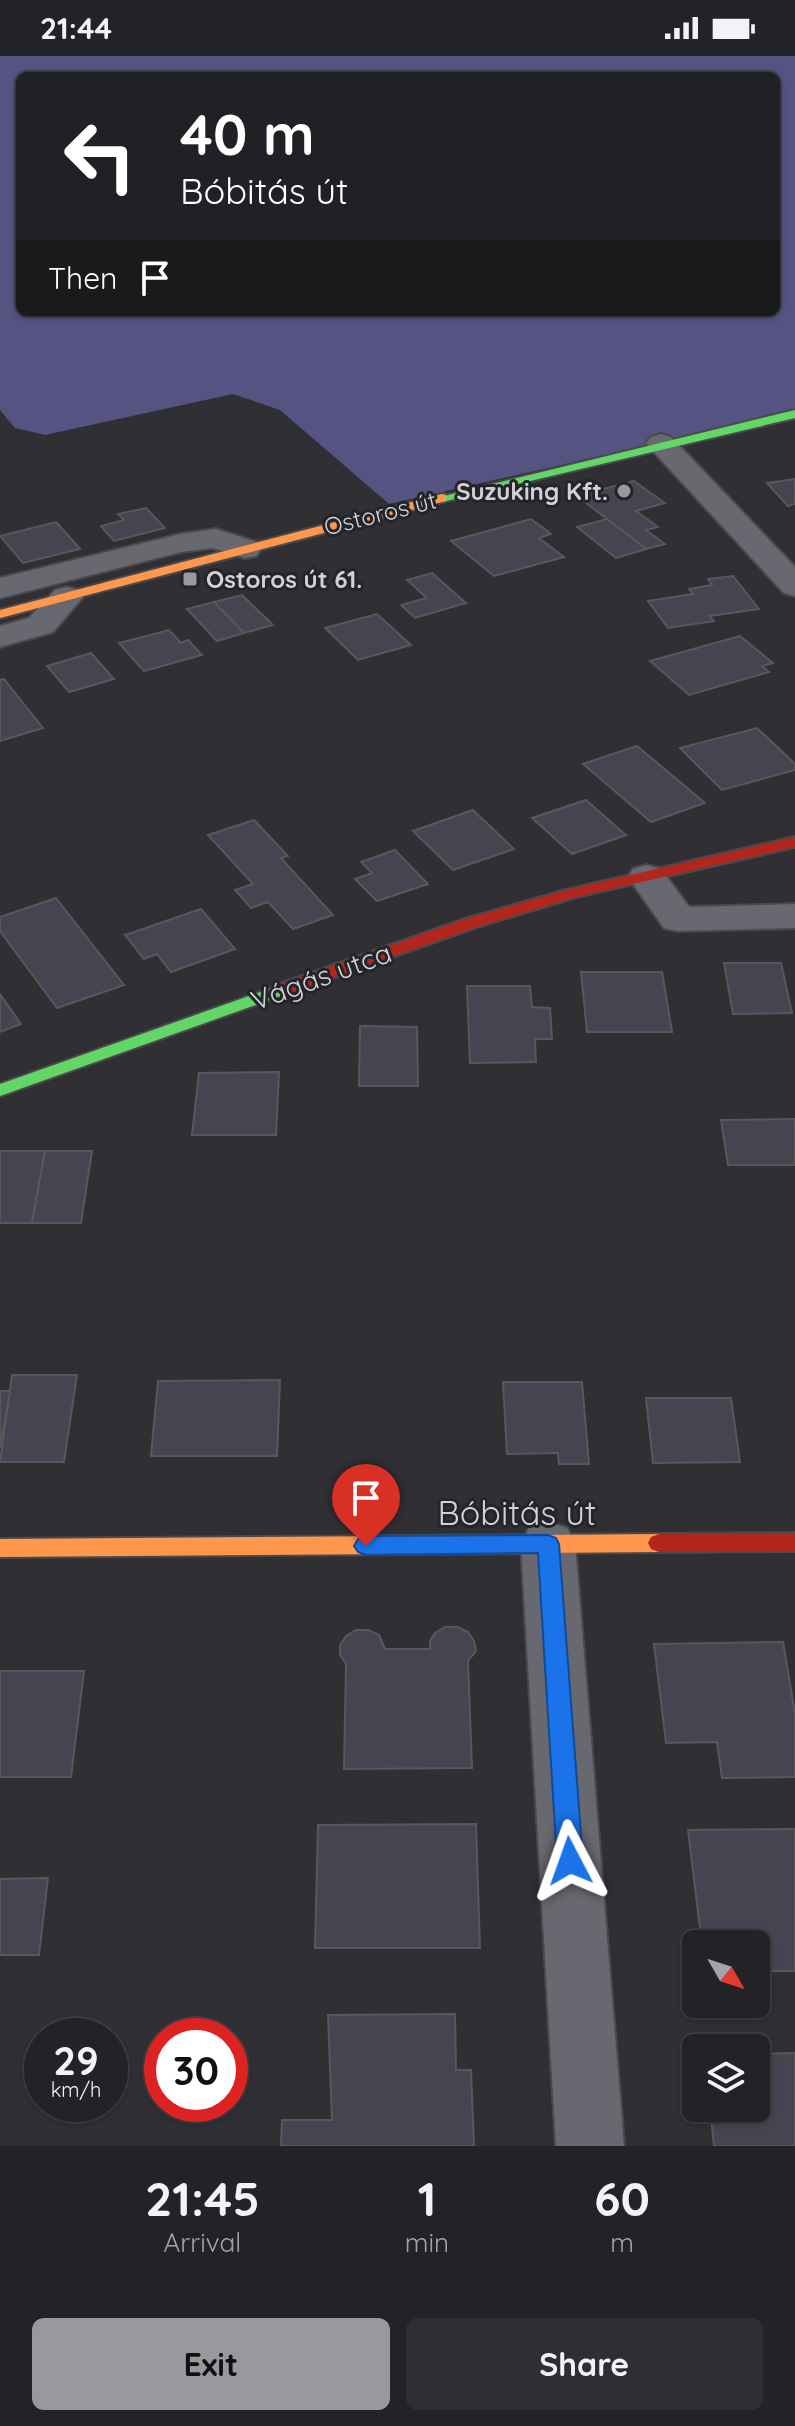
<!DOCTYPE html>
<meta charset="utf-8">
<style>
:root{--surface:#232327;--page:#2f2f33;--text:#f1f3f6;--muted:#a3a4a7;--line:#404044;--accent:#99999d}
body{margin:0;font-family:Quicksand,sans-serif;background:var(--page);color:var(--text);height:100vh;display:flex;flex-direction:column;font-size:30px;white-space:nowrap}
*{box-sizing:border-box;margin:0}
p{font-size:26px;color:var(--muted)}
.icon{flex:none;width:44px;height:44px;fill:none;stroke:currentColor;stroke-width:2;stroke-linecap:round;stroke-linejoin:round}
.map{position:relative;height:2090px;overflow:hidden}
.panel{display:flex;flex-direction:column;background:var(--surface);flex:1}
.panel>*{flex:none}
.hud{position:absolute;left:16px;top:16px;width:764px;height:244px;border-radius:12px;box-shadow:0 2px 6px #0004,0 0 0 2px var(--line);background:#202124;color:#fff;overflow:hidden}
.needle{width:52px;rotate:129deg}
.buttons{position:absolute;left:682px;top:1874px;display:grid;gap:16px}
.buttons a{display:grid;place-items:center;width:88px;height:88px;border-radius:12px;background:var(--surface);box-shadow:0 2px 6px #0004,0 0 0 2px var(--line);font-size:40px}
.speed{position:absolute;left:24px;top:1962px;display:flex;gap:16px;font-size:40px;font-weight:700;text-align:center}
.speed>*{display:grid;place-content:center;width:104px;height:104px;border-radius:50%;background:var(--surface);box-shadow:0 2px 6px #0004,0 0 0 2px var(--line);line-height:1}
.speed small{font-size:20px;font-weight:400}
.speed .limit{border:12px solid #d22;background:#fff;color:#111}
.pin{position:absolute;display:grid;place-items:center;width:68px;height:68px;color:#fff;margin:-82px -34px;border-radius:50% 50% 50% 0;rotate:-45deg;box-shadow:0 0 8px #0007}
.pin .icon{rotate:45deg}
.me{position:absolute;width:88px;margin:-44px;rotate:356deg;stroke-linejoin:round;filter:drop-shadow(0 0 6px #0008)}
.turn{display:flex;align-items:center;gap:28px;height:168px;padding:0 32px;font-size:36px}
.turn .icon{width:104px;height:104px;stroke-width:2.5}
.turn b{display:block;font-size:56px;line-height:68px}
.then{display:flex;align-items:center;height:76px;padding:0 32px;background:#0003;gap:16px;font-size:30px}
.eta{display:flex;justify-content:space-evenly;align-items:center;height:136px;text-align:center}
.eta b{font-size:48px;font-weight:700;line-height:56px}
.button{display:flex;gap:16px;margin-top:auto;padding:16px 32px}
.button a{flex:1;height:92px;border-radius:12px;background:var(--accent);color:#111;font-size:32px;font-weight:700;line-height:92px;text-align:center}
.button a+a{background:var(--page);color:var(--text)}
.status{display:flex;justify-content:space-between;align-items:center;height:56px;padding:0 40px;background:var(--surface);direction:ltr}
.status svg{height:22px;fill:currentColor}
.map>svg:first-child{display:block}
.forest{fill:#545381;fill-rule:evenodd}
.building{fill:#454450;stroke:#58585c;stroke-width:2}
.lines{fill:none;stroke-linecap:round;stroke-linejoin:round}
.street-casing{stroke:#4a4a4d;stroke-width:4}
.fast-casing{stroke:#4a4a4d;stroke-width:4}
.slow-casing{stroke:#4a4a4d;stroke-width:4}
.jam-casing{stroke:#4a4a4d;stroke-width:4}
.street{fill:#686870;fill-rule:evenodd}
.fast{fill:#63d668;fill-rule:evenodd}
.slow{fill:#ff974d;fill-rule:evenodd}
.jam{fill:#b3261e;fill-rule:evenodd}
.route{fill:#1a73e8;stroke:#114b97;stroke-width:2}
.poi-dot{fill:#99999d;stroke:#24252b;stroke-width:3}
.labels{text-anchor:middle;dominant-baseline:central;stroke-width:6;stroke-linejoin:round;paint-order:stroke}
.far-poi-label{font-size:24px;font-weight:bold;fill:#d2d2d6;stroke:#24252b;text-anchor:end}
.far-street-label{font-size:24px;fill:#d2d2d6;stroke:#24252b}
.street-label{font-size:28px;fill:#d2d2d6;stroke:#24252b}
.near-street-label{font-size:34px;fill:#d2d2d6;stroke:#24252b}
</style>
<div class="status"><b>21:44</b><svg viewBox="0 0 49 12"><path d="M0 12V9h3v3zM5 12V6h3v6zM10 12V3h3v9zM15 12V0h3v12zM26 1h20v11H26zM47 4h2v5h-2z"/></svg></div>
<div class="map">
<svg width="795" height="2090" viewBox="0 0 795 2090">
<rect width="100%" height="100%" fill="#2f2f34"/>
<!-- forest -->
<path class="forest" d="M0,0H795V356L389,448L280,354L233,338L45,379L15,372L0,354ZM20,20H776V256H20Z"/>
<!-- building -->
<g class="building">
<polygon points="795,423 795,448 788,450 767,427"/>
<polygon points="634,425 665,447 636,455 658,471 646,474 665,488 646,493 577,440"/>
<polygon points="146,452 165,472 114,485 101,470 124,464 118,458"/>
<polygon points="531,463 551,478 539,482 564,501 494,520 451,485"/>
<polygon points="607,463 628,479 646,493 616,502 577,471"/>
<polygon points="56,466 80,493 23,507 0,480"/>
<polygon points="432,517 466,547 415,562 401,549 427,542 407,524"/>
<polygon points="733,520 759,553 710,560 714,565 668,572 648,545 693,538 689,533 712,529 708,523"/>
<polygon points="242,539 273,569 244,577 214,546"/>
<polygon points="214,546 244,577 217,585 187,553"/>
<polygon points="377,558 411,589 358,604 325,572"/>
<polygon points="169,574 181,587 188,584 202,599 144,615 119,587"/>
<polygon points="740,580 773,607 762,610 769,616 689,639 650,605"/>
<polygon points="91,597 114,623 69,636 47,610"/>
<polygon points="4,623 43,672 0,685 0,624"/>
<polygon points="757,672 795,708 795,714 722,734 680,692"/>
<polygon points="637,690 705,747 651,766 583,708"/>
<polygon points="586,744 626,779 572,798 532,762"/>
<polygon points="473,754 514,793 453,814 413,775"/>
<polygon points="254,764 288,800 281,802 333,859 293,873 268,846 251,852 235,834 253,828 208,779"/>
<polygon points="395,794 428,828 377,845 355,823 372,817 361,806"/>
<polygon points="56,842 124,929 57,952 0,875 0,861"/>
<polygon points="201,853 235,893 171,916 157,898 144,903 125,879"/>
<polygon points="724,907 781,907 792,957 733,958"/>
<polygon points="581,916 662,916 672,976 587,976"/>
<polygon points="467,930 530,930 532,951 550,952 552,983 535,983 536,1006 470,1007"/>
<polygon points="0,938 21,968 0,976"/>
<polygon points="360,970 417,971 418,1030 359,1030"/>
<polygon points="279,1016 276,1079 192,1079 199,1017"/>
<polygon points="795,1063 795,1109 728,1109 721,1064"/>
<polygon points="0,1095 45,1095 32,1167 0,1167"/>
<polygon points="45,1095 92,1095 81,1167 32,1167"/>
<polygon points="12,1319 77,1319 64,1406 0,1406"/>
<polygon points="280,1324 277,1400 151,1400 158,1325"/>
<polygon points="503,1326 582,1326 589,1408 559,1408 558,1397 507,1398"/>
<polygon points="0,1335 10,1335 0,1392"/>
<polygon points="646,1342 731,1342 740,1406 653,1407"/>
<polygon points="445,1571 458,1571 468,1576 474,1585 476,1595 468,1605 472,1712 344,1713 346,1608 340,1599 340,1589 346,1580 356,1574 368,1574 379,1579 385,1593 430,1593 430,1585 435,1577"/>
<polygon points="783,1586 795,1658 795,1721 722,1722 717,1686 666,1687 654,1588"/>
<polygon points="0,1615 84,1615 71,1721 0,1721"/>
<polygon points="476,1768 480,1892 315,1892 318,1769"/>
<polygon points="795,1773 795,1915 756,1915 756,1888 702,1888 688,1774"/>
<polygon points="48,1822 39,1899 0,1899 0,1823"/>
<polygon points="455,1958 456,2014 471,2014 474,2090 281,2090 282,2064 332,2064 328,1959"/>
<polygon points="795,1997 795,2090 714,2090 710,2052 756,2052 756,1998"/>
</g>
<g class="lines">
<!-- street casing -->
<g class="street-casing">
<g id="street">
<polygon points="661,378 671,381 795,511 795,540 784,537 651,393 646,387 651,381"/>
<polygon points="216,473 256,486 261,493 256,500 245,502 213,492 181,496 0,542 0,522 181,478"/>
<polygon points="67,531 79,534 83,541 53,576 0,591 0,570 29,562 55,534"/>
<polygon points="647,809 661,813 689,851 795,848 795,872 678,875 664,872 628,821 633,813"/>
<polygon points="548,1466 567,1472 575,1488 624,2090 556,2090 521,1488 529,1472"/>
</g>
</g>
<!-- fast casing -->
<g class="fast-casing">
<g id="fast">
<polygon points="795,354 795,362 442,446 436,442"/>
<polygon points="286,927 294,932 292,936 0,1040 0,1028"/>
</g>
</g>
<!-- slow casing -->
<g class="slow-casing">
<g id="slow">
<polygon points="442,438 446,439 446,445 0,562 0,554"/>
<polygon points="659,1478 667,1481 670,1487 667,1493 659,1496 0,1501 0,1483"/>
</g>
</g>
<!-- jam casing -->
<g class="jam-casing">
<g id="jam">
<polygon points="795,781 795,791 576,841 477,871 292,936 280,936 278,932 280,928 465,863 566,834"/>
<polygon points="795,1477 795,1495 659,1496 651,1493 648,1487 651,1481 659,1478"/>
</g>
</g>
<!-- street -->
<use href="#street" class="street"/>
<!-- fast -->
<use href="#fast" class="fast"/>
<!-- slow -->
<use href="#slow" class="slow"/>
<!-- jam -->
<use href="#jam" class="jam"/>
</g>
<!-- route -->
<polygon class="route" points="548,1479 556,1482 559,1488 583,1805 579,1813 570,1817 561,1813 557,1805 538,1497 366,1499 358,1496 354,1490 358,1483 366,1480"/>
<!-- markers -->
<g class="poi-dot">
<circle cx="624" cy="435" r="8"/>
<rect x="182" y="515" width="16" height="16" rx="4"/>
</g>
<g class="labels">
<!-- far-poi labels -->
<g class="far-poi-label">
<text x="608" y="435">Suzuking Kft.</text>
<text x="206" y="523" text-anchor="start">Ostoros út 61.</text>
</g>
<!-- far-street labels -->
<g class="far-street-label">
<text transform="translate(380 457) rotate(-14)">Ostoros út</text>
</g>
<!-- street labels -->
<g class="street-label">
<text transform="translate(321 920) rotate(-20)">Vágás utca</text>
</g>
<!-- near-street labels -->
<g class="near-street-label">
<text x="517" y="1456">Bóbitás út</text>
</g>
</g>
</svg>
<div class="buttons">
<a><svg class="needle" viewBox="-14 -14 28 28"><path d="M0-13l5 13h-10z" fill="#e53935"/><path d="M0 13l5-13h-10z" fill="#a3a4a7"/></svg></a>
<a><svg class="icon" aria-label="layers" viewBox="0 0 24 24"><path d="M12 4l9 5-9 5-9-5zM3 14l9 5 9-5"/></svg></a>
</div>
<div class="speed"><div>29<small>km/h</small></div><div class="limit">30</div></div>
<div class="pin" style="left:366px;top:1490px;background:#d93025"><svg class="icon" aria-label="arrive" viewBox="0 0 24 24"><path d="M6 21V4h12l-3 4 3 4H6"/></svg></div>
<svg class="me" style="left:570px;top:1805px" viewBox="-20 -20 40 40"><path d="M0-17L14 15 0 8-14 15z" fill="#1a73e8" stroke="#fff" stroke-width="4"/></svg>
<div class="hud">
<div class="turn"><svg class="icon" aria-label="left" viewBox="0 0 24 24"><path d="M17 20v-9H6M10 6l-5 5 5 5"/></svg><div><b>40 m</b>Bóbitás út</div></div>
<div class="then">Then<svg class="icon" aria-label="arrive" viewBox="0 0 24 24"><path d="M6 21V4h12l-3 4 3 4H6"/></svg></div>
</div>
</div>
<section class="panel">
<div class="eta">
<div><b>21:45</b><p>Arrival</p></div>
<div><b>1</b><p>min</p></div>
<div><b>60</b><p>m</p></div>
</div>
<div class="button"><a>Exit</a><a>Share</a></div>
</section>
